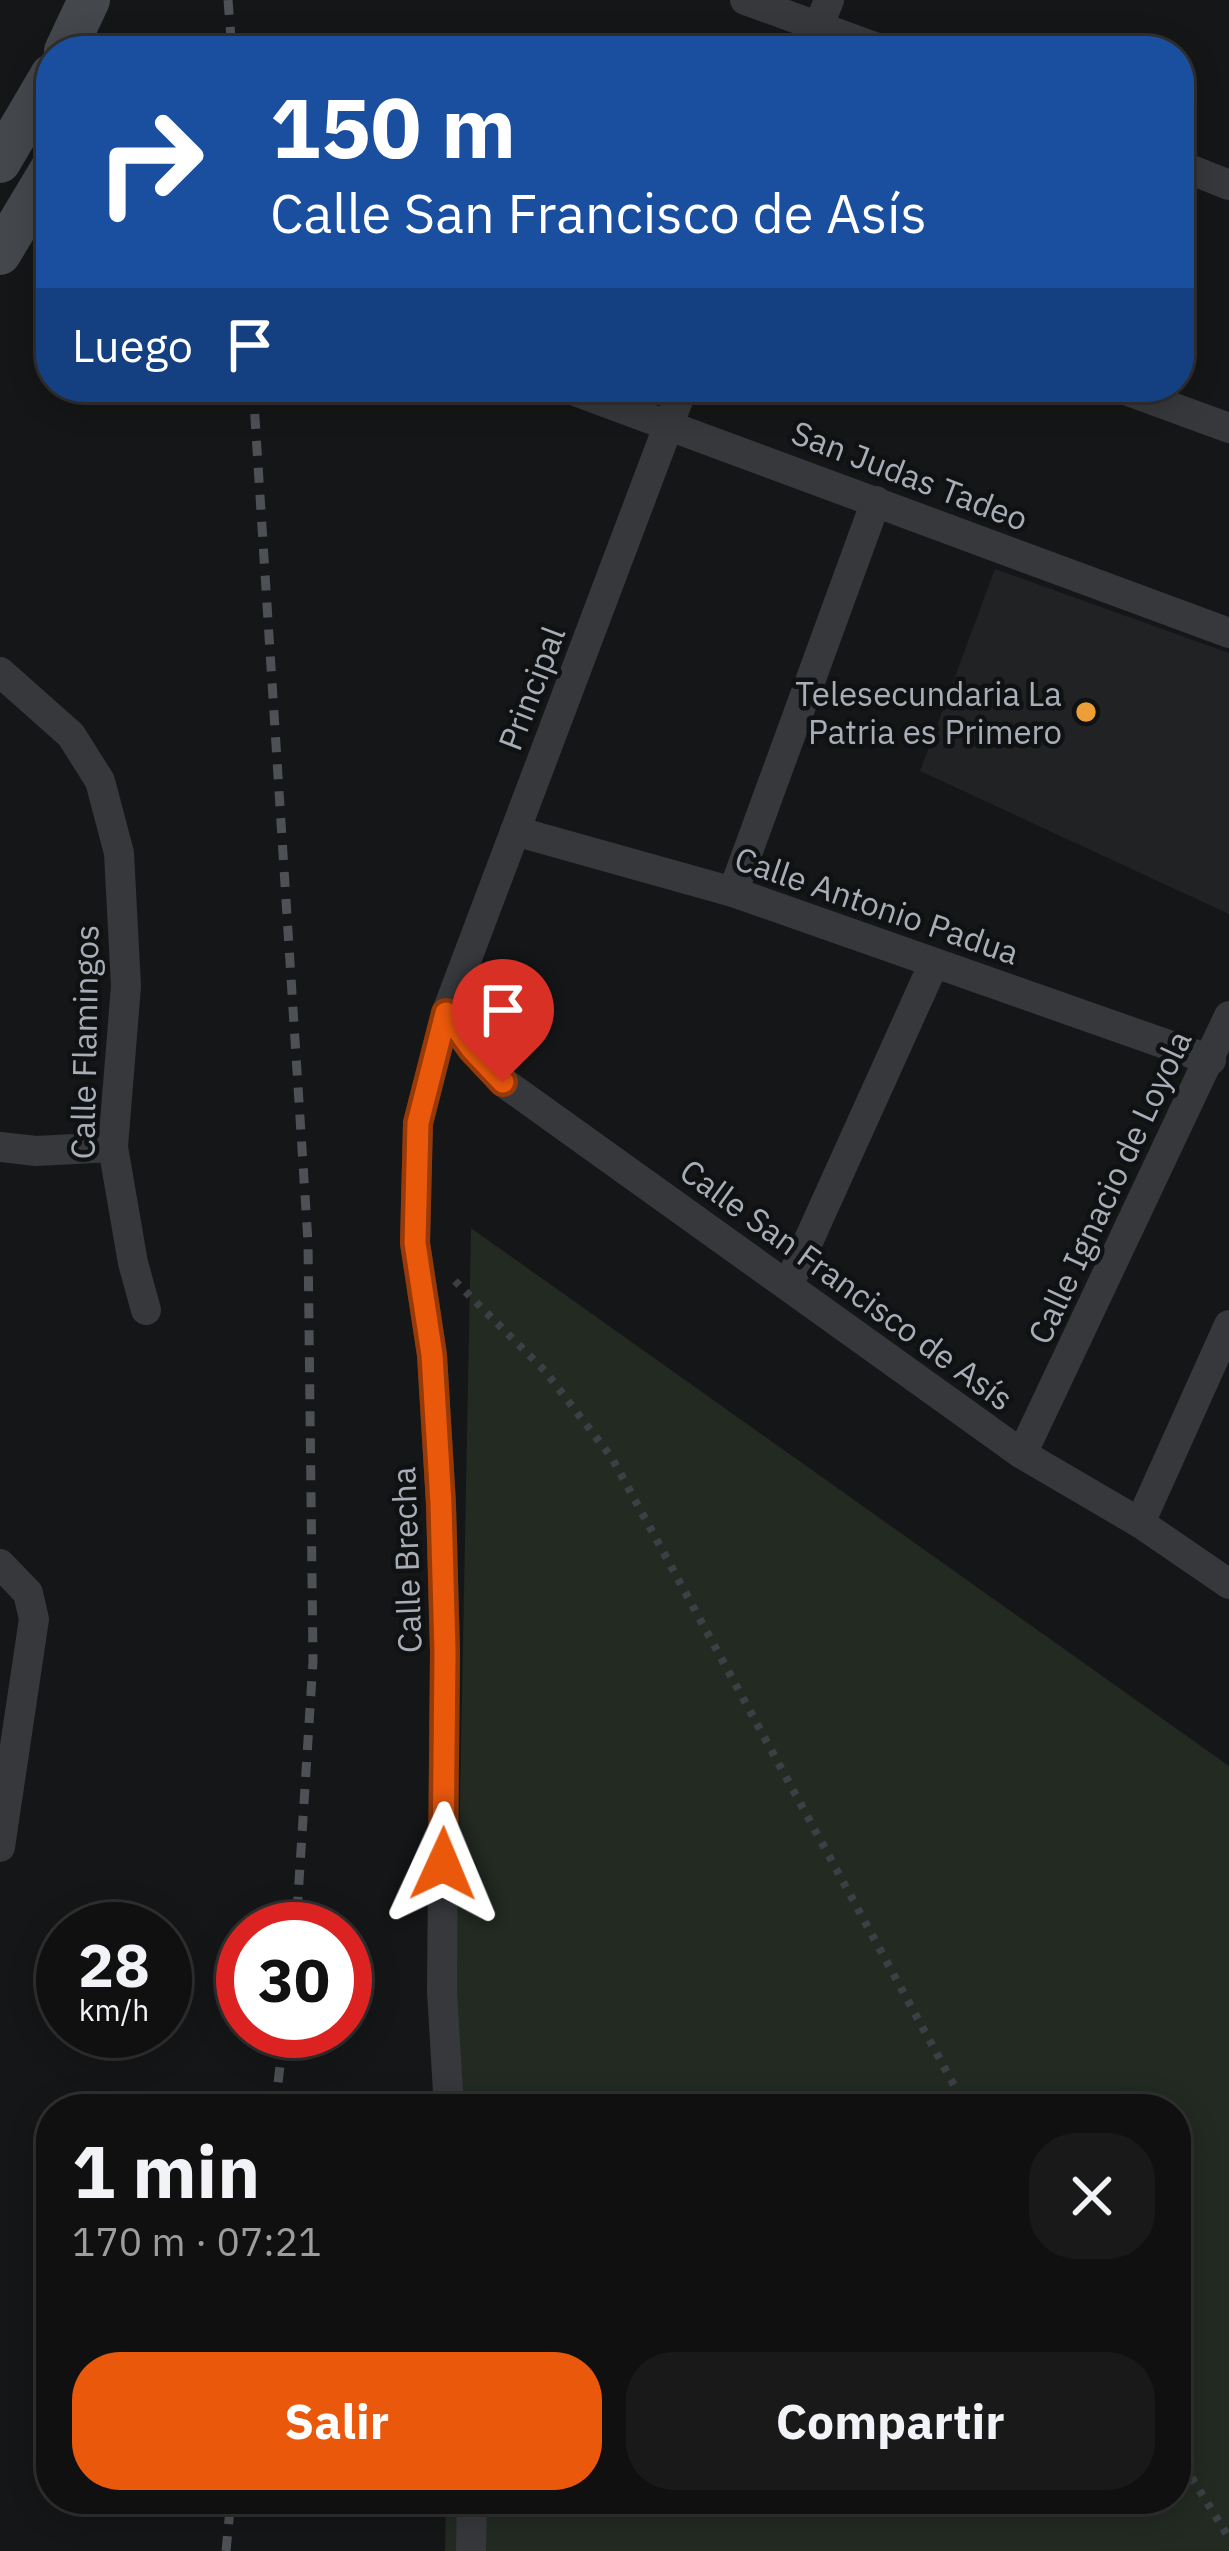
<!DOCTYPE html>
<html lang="es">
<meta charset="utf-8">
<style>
:root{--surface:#101011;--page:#19191a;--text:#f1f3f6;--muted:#9c9d9f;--line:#303031;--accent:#ea580c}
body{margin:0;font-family:"IBM Plex Sans",sans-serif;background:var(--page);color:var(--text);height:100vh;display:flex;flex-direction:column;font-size:45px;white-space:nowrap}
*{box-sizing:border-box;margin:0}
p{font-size:39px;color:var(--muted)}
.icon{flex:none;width:66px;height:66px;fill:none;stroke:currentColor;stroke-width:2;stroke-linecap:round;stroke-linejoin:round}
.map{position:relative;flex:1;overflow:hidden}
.sheet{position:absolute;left:36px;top:2094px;width:1155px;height:420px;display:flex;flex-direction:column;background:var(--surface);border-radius:48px;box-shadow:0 6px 30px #0003,0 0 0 3px var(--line)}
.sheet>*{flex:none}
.guide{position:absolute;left:36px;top:36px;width:1158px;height:366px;border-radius:48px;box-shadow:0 6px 30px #0003,0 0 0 3px var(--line);background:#1a4fa0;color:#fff;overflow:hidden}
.speed{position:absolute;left:36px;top:1902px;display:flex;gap:24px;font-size:60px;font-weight:700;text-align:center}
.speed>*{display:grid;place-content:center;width:156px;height:156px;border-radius:50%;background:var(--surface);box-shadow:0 6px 30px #0003,0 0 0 3px var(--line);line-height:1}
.speed small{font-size:30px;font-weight:400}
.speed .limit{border:18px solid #d22;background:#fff;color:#111}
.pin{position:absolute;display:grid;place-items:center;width:102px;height:102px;color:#fff;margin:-123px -51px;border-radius:50% 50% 50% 0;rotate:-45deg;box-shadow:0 0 12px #0007}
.pin .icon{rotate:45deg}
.me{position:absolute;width:132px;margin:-66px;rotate:1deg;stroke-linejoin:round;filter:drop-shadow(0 0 9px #0008)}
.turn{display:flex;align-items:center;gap:42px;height:252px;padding:0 36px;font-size:54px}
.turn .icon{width:156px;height:156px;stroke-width:2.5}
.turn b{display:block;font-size:84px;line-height:102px}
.then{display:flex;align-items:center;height:114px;padding:0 36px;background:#0003;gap:24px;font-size:45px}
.round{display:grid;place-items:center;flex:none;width:126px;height:126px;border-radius:48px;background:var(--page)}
.head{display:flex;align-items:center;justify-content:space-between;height:204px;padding:0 36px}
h1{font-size:72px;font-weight:700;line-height:90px}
.button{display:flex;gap:24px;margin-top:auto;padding:24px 36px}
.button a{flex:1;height:138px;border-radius:48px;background:var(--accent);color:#fff;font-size:48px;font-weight:700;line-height:138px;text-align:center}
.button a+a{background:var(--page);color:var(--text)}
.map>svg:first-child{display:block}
.built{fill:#212224}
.green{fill:#222a22}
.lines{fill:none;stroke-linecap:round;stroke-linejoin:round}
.path{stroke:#3c3f43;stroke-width:8;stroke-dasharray:6 9;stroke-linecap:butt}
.street{stroke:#36383c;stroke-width:30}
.secondary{stroke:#44474c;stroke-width:42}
.rail{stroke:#4d5055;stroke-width:9;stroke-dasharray:15 12;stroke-linecap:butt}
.route-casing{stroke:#983908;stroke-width:30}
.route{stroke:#ea580c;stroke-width:21}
.poi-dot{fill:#ee9e37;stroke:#101112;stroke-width:4.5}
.labels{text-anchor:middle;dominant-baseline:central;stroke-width:9;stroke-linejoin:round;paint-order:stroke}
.street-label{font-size:33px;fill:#a8aeb7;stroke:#101112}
.poi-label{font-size:33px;fill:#a8aeb7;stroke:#101112;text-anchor:end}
</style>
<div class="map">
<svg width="1229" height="2551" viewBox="0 0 1229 2551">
<rect width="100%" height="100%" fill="#151617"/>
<!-- built -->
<polygon class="built" points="995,569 1229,653 1229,914 920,771"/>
<!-- green -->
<polygon class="green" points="471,1228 1229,1766 1229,2551 445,2551 446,2499 1176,2499 1176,2109 454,2109"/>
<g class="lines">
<!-- path -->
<g class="path">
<polyline points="455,1281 545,1371 612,1458 967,2109"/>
<polyline points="1176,2452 1229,2538"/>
</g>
<!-- street -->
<g class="street">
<polyline points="745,0 886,51"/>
<polyline points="809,51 829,0"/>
<polyline points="1179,165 1229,185"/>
<polyline points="564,387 1229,633"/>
<polyline points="1117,387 1229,428"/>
<polyline points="0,672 71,735 100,781 119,853 126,986 113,1147 133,1263 146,1310"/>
<polyline points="515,831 733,892 1211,1060"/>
<polyline points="733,892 876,501"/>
<polyline points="446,1014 472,1049 503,1082 1022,1454 1140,1523 1229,1584"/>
<polyline points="0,1147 36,1151 113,1147"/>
<polyline points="788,1286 934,963"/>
<polyline points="1022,1454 1229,1016"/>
<polyline points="1140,1523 1229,1325"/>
<polyline points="0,1564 28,1593 34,1619 0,1847"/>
<polyline points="449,2109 442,1991 445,1652 441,1504 432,1355 415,1243 418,1123 446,1014 683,387"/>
<polyline points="471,2551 472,2499"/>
</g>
<!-- secondary -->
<g class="secondary">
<polyline points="65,51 89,0"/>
<polyline points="0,162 51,75"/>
<polyline points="0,254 51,169"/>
</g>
<!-- rail -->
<g class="rail">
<polyline points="228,0 232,51"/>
<polyline points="253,387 308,1242 313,1661 296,1929"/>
<polyline points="275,2109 284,2031"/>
<polyline points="226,2551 231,2499"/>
</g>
</g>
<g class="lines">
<!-- route casing -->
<g class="route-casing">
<polyline id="route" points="443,1864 445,1652 441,1504 432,1355 415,1243 418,1123 446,1013 472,1049 503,1082"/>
</g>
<!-- route -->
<use href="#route" class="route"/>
</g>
<!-- markers -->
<circle class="poi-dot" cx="1086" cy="712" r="12"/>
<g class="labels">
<!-- street labels -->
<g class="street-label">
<text transform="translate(910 475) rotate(21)">San Judas Tadeo</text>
<text transform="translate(531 688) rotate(-69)">Principal</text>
<text transform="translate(877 905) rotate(19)">Calle Antonio Padua</text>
<text transform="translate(84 1042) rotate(-89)">Calle Flamingos</text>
<text transform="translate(1109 1187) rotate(-65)">Calle Ignacio de Loyola</text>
<text transform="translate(847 1284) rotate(36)">Calle San Francisco de Asís</text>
<text transform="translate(406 1560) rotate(-92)">Calle Brecha</text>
</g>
<!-- poi labels -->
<g class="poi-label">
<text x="1062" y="693">Telesecundaria La<tspan x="1062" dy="38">Patria es Primero</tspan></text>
</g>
</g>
</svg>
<div class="speed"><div>28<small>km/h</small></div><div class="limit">30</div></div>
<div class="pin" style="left:503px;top:1082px;background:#d93025"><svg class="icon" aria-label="arrive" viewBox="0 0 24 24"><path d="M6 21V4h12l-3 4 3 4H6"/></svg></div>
<svg class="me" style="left:443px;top:1864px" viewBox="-20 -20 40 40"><path d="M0-17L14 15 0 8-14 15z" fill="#ea580c" stroke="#fff" stroke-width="4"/></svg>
<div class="guide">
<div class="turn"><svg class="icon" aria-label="right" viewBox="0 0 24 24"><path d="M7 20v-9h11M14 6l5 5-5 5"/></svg><div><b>150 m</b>Calle San Francisco de Asís</div></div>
<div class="then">Luego<svg class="icon" aria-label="arrive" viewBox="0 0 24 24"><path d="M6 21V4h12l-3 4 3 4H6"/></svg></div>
</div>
<section class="sheet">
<div class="head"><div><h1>1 min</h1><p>170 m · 07:21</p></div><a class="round"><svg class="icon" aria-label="close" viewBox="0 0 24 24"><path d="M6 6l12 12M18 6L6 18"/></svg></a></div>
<div class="button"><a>Salir</a><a>Compartir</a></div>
</section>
</div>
